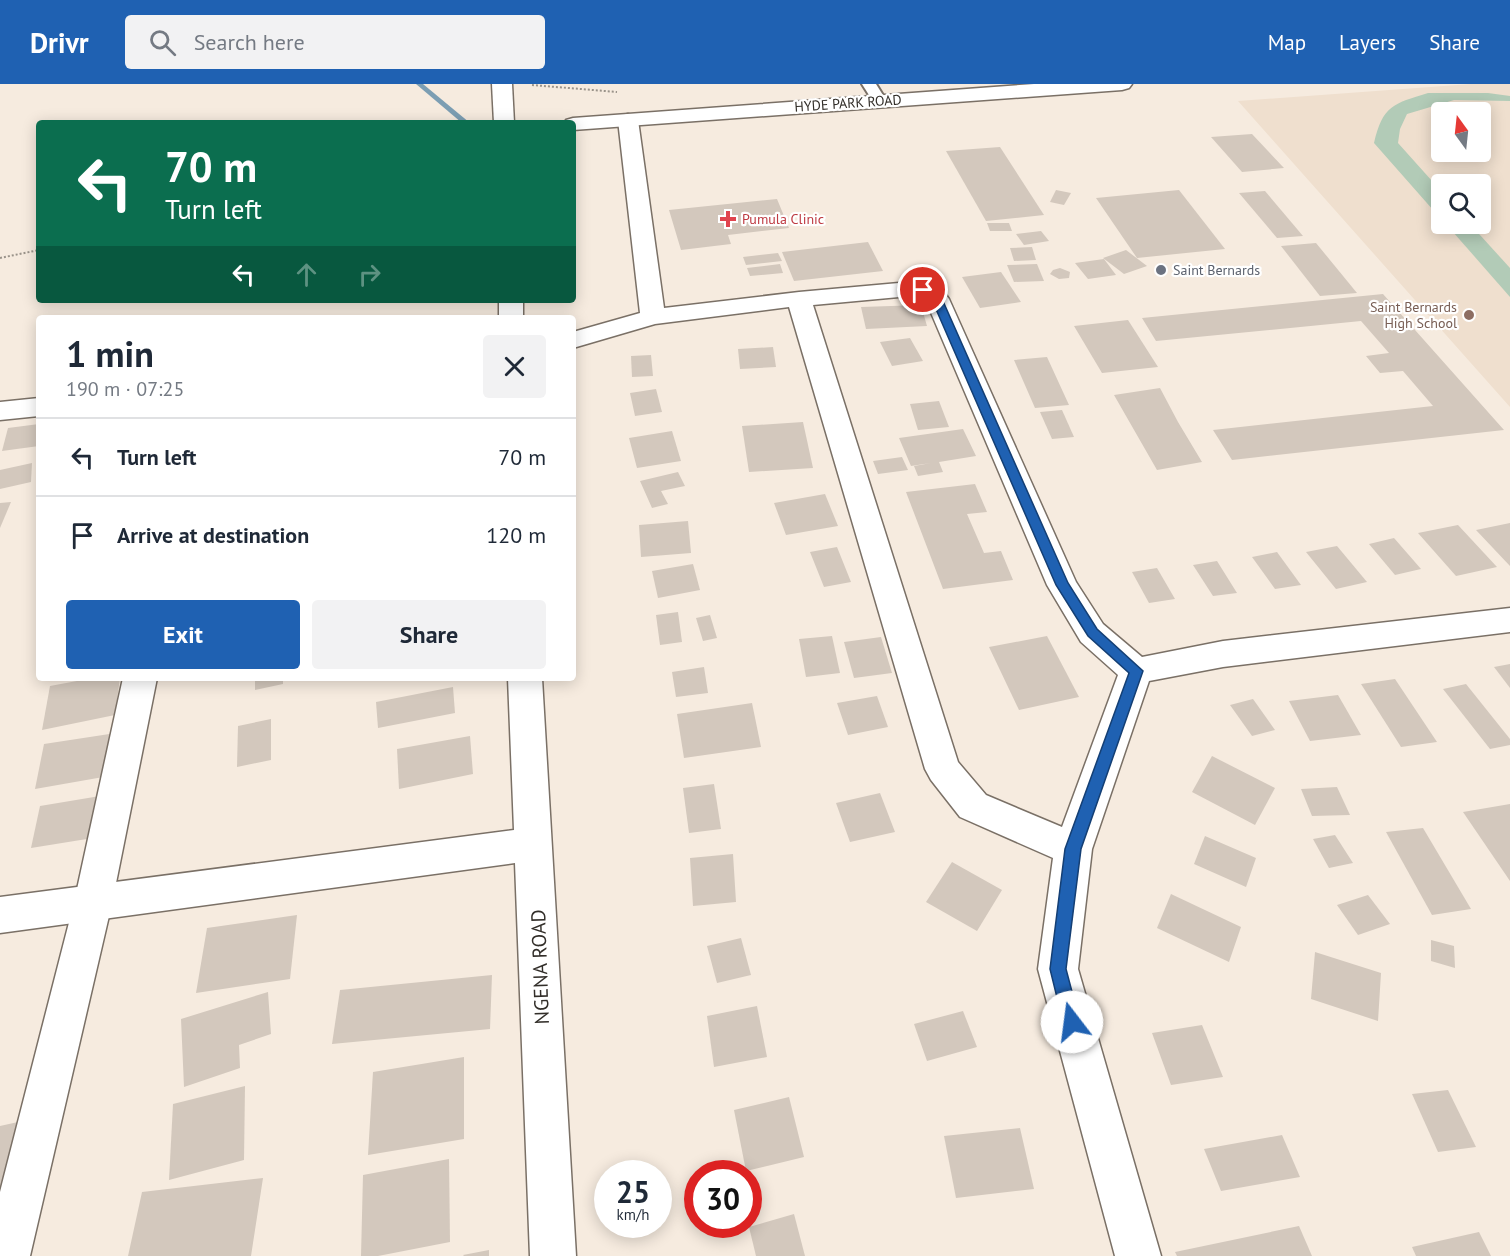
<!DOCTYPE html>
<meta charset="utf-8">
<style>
:root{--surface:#fff;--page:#f2f2f3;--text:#1f2937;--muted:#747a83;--line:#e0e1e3;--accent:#1f61b2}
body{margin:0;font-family:"PT Sans",sans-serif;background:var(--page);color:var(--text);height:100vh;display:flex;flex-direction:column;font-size:22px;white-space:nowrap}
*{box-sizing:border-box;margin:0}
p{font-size:20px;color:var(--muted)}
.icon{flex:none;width:33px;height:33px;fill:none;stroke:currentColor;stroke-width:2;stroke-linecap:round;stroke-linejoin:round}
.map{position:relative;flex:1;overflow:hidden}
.drawer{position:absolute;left:36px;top:231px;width:540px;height:366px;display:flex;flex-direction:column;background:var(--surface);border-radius:6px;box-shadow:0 3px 15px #0003}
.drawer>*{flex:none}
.guide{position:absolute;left:36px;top:36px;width:540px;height:183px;border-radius:6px;box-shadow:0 3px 15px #0003;background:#0b6e4f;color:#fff;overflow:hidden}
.needle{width:39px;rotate:345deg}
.fabs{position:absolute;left:1431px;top:18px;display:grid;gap:12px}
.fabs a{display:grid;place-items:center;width:60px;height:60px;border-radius:6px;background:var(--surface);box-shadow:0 3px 15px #0003;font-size:30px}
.speed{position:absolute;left:594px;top:1076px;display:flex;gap:12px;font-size:30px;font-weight:700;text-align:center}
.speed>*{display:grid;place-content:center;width:78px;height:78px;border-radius:50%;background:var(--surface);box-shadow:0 3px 15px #0003;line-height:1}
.speed small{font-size:15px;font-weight:400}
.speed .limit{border:9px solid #d22;background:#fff;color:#111}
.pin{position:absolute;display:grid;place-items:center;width:51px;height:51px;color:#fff;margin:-26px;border:3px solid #fff;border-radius:50%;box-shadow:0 2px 6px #0007}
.me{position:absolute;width:66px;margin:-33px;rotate:345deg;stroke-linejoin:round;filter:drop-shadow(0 0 4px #0008)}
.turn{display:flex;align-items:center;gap:21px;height:126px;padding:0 30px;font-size:27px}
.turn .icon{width:78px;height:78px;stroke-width:2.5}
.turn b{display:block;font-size:42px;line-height:51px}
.lanes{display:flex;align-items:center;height:57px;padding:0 30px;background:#0003;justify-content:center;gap:30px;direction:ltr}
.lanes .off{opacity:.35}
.round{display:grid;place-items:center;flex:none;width:63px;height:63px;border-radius:6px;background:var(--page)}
.headline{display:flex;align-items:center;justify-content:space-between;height:102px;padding:0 30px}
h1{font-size:36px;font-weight:700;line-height:45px}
.action{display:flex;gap:12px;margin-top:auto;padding:12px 30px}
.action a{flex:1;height:69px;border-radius:6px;background:var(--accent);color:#fff;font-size:24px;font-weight:700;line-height:69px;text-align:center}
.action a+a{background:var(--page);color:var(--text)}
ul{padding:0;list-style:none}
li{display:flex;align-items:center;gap:18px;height:78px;padding:0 30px;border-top:2px solid var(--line)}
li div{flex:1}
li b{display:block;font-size:22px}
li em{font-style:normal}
header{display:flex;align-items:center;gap:36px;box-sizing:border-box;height:84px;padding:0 30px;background:var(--accent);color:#fff}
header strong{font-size:28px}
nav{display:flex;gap:33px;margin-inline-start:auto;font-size:21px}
.search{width:420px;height:54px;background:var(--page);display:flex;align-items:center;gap:15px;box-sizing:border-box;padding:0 21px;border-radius:6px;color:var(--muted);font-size:22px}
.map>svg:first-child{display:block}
.built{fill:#efdfce;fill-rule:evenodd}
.green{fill:#b2cbb7}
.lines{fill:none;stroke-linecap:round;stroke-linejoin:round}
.stream{fill:#7c9eb3;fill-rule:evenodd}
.building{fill:#d3c8bd}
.service-casing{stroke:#7a7066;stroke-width:4}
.minor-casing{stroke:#7a7066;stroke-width:3}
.tertiary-casing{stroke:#7a7066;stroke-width:3}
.path{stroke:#9a938a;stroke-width:2;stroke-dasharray:2 2;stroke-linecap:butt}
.service{fill:#fff;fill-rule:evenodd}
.minor{fill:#fff;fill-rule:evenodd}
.tertiary{fill:#fff;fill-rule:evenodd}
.route{fill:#1f61b2;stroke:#143f74;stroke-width:1.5}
.health-dot{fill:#e0444e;stroke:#fff;stroke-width:2}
.worship-dot{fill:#6b7280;stroke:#fff;stroke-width:2}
.education-dot{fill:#8d6e63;stroke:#fff;stroke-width:2}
.labels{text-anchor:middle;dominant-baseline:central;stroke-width:4.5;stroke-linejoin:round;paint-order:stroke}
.far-street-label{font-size:14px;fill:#322e29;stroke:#fff}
.far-health-label{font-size:14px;fill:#be3a42;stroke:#fff;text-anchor:start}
.far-worship-label{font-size:14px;fill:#5b616d;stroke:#fff;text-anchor:start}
.far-education-label{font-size:14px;fill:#785e54;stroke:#fff;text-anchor:end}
.near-street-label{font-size:20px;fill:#322e29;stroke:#fff}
</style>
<header>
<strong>Drivr</strong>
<div class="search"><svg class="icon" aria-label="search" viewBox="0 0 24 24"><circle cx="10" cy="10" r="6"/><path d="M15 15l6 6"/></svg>Search here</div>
<nav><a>Map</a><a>Layers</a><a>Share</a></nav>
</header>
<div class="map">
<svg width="1510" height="1172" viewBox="0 0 1510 1172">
<rect width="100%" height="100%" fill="#f6ebdf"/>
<!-- built -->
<path class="built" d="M1471,0H1510V323L1238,17ZM1442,28H1480V68H1442ZM1442,100H1480V140H1442Z"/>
<!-- green -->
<g class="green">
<path d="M1428,9H1488L1510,12V17L1454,16L1407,30L1400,45L1398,59L1441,107V135L1374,59C1383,21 1393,20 1428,9Z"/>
<polygon points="1446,140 1470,140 1510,184 1510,213"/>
</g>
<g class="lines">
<!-- stream -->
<polygon class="stream" points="416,0 423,0 470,39 462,39"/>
</g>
<!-- building -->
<g class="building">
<polygon points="1252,50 1284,84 1242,88 1211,53"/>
<polygon points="1000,63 1044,131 986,137 946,67"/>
<polygon points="1056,106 1071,109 1064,121 1050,118"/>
<polygon points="1179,106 1225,165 1137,174 1096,114"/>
<polygon points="1265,107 1303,152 1277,154 1239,109"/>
<polygon points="777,115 789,144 728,151 731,160 681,166 669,126"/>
<polygon points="987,139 1009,139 1012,147 990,147"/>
<polygon points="1041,147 1049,157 1024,161 1016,150"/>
<polygon points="868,158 883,187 794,197 782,168"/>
<polygon points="1316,159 1357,209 1320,212 1281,162"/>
<polygon points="1032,163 1036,176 1014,177 1010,164"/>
<polygon points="1126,166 1147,182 1124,190 1103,174"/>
<polygon points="778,169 782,177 746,181 743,173"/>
<polygon points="1104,175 1116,191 1088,195 1075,179"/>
<polygon points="780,180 783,189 750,192 747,184"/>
<polygon points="1037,180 1044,197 1014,198 1007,181"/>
<polygon points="1060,184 1070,188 1069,194 1059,195 1050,190 1053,186"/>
<polygon points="1001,188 1021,218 980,224 962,193"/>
<polygon points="1383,210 1504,346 1232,376 1213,346 1433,322 1403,287 1380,289 1366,272 1389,269 1361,237 1156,257 1142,234"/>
<polygon points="921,221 927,242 866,245 861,223"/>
<polygon points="1128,236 1158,283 1102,289 1074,242"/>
<polygon points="910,254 923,277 892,282 880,258"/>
<polygon points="773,263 776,283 740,285 738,265"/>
<polygon points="651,271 653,292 632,293 631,272"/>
<polygon points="1047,273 1069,321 1035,324 1014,276"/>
<polygon points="1160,304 1178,338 1202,378 1157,386 1114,311"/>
<polygon points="656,305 662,328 635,332 630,309"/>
<polygon points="939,317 949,343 918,346 910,320"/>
<polygon points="1062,326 1074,353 1052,355 1040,328"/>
<polygon points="803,338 813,384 749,388 742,342"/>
<polygon points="39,340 39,362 2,367 8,344"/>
<polygon points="963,345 976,372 939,378 943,388 918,392 914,382 931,379 911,382 899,354"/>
<polygon points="672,347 681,377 637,384 629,354"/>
<polygon points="902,373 908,386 878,390 873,377"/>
<polygon points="32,379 31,398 0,405 0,386"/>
<polygon points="678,388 685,402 661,407 668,420 652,424 640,397"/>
<polygon points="975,400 987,428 967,430 984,469 1001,467 1013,496 943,505 906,408"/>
<polygon points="825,410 838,442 786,451 774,419"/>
<polygon points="11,418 0,444 0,419"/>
<polygon points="688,437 691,469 641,473 639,441"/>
<polygon points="1510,439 1510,482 1476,446"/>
<polygon points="1458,441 1497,483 1456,492 1418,449"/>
<polygon points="1394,454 1421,485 1395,491 1369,460"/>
<polygon points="1337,462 1367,498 1336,505 1306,468"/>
<polygon points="837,463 851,498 824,503 810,468"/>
<polygon points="1277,468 1301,501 1275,505 1252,473"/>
<polygon points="1217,477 1237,509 1213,512 1193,481"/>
<polygon points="693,480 700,506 658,514 652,487"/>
<polygon points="1157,484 1175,515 1149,519 1132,488"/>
<polygon points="678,528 682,558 660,561 656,531"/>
<polygon points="710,531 717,554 703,557 696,534"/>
<polygon points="832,552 840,589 806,593 799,555"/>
<polygon points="1047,552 1079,613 1019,626 989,563"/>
<polygon points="881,553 892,589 854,594 844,558"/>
<polygon points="1510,580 1510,604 1494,583"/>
<polygon points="704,583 708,609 676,613 672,588"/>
<polygon points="93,594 120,594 115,631 42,646 50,602"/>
<polygon points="255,594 283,594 283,600 255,606"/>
<polygon points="1395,595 1437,658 1401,663 1361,600"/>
<polygon points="1466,600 1510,655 1510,661 1490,665 1443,605"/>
<polygon points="453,603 455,629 378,644 376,618"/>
<polygon points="1338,611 1361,651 1310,657 1289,617"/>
<polygon points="877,612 888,643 848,651 837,619"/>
<polygon points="1253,615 1275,646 1252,652 1230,621"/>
<polygon points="752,619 761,663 684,674 677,630"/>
<polygon points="271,635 271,676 237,683 238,642"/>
<polygon points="116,649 109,692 35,705 44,660"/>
<polygon points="470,652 473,690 399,705 397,665"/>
<polygon points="1212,672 1275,704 1255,741 1192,708"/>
<polygon points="714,700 721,745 689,749 683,704"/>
<polygon points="1337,703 1350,731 1312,732 1301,705"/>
<polygon points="880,709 895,748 850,758 836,719"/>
<polygon points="100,712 93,754 31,764 40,722"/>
<polygon points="1510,720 1510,797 1463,728"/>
<polygon points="1423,744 1471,825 1432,831 1386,748"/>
<polygon points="1335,751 1353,779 1329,784 1313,755"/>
<polygon points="1205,752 1256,774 1246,803 1194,780"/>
<polygon points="733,770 736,818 693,822 690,774"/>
<polygon points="952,778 1002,806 977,847 926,818"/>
<polygon points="1171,810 1241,843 1229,878 1157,844"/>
<polygon points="1368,811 1390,840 1358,851 1337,821"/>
<polygon points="297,831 290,895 196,909 207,844"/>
<polygon points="741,854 751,891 717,899 707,862"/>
<polygon points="1431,856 1454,862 1455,884 1431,877"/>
<polygon points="1315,868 1381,889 1378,937 1311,915"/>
<polygon points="492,891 490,945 332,960 340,906"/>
<polygon points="268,908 271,950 239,961 240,984 184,1003 181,935"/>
<polygon points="757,922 767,973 714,983 707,932"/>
<polygon points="963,927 977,963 927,977 914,940"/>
<polygon points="1202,941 1223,993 1171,1001 1152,949"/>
<polygon points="464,973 464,1055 368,1071 373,988"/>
<polygon points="245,1002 244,1076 169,1096 173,1020"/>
<polygon points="1448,1006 1476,1063 1438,1068 1412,1010"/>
<polygon points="789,1013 804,1073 746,1087 734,1026"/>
<polygon points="18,1038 6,1103 0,1105 0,1042"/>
<polygon points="1020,1044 1034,1105 956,1114 944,1052"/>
<polygon points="1282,1051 1300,1093 1221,1107 1204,1065"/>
<polygon points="449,1075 450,1158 378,1172 361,1172 363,1091"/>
<polygon points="263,1094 251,1172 128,1172 142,1108"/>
<polygon points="794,1130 805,1172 756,1172 749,1143"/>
<polygon points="1299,1142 1312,1172 1177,1172 1175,1168"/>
<polygon points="1479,1148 1491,1172 1416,1172 1412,1163"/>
<polygon points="489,1166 489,1172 464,1172 463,1171"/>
</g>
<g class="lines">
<!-- service casing -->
<g class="service-casing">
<polygon id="service" points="862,0 876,0 886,16 884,19 874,19"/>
</g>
<!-- minor casing -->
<g class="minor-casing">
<g id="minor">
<path d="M628,30L635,32L638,36L664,224L799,208L910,198L941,204L949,215L1076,498L1103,540L1142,573L1223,557L1510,524V548L1223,583L1149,597L1092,765L1078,885L1161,1172H1115L1038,885L1053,774L960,733L931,696L925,685L789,223L655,240L573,264V248L640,229L618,36L621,32ZM910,212L926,217L1047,501L1081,558L1118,591L1062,743L986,711L958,678L813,221Z"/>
<polygon points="39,314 39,332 0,336 0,318"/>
<polygon points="123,594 157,594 112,819 30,1172 0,1172 0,1108 74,819"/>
</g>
</g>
<!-- tertiary casing -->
<g class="tertiary-casing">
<g id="tertiary">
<polygon points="492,0 512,0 514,39 494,39"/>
<polygon points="1034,0 1132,0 1129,4 1122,6 573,46 573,39 564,39 566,36 573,34"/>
<rect x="499" y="216" width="24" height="18"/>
<polygon points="508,594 542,594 576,1172 530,1172 515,779 0,849 0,813 514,746"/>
</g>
</g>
<!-- path -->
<g class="path">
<polyline points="532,1 617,8"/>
<polyline points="0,174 39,166"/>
</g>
<!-- service -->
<use href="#service" class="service"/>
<!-- minor -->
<use href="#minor" class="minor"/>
<!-- tertiary -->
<use href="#tertiary" class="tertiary"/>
</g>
<!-- route -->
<polygon class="route" points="919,204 935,207 942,215 1068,499 1097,545 1143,587 1081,765 1066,885 1080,938 1078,944 1072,947 1066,944 1063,938 1050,885 1065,765 1129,589 1088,552 1056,501 932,216 919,208"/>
<!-- markers -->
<path class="health-dot" d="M725 126h6v6h6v6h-6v6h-6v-6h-6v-6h6z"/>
<circle class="worship-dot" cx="1161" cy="186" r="6"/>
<circle class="education-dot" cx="1469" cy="231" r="6"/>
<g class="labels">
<!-- far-street labels -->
<g class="far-street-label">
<text transform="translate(848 19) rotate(-4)">HYDE PARK ROAD</text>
</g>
<!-- far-health labels -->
<g class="far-health-label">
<text x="742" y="135">Pumula Clinic</text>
</g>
<!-- far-worship labels -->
<g class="far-worship-label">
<text x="1173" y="186">Saint Bernards</text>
</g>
<!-- far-education labels -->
<g class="far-education-label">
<text x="1457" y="223">Saint Bernards<tspan x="1457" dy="16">High School</tspan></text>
</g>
<!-- near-street labels -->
<g class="near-street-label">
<text transform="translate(540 883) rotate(-92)">NGENA ROAD</text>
</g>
</g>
</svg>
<div class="fabs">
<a><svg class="needle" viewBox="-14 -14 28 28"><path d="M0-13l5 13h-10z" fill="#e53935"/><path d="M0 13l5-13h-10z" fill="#747a83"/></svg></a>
<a><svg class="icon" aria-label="search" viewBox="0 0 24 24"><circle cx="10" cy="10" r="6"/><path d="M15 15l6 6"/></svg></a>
</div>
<div class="speed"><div>25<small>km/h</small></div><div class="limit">30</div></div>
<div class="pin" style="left:923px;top:206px;background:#d93025"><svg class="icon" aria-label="arrive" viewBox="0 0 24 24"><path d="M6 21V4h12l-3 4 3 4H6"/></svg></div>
<svg class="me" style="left:1072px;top:938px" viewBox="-20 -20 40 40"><circle r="19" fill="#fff"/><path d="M0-13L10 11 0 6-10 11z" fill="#1f61b2"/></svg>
<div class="guide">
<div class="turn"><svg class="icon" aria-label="left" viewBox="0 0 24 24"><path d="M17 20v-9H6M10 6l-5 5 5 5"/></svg><div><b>70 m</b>Turn left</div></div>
<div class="lanes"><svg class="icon" aria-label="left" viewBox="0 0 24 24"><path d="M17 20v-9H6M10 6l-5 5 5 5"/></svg><svg class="icon off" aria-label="ahead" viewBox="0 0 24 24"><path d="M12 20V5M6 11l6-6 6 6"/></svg><svg class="icon off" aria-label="right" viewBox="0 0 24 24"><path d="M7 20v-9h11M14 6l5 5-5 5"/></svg></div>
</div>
<section class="drawer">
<div class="headline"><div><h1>1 min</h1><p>190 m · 07:25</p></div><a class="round"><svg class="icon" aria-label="close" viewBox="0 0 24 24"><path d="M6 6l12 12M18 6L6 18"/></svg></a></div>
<ul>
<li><svg class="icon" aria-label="left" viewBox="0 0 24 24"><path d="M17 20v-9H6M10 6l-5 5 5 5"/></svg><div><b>Turn left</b></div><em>70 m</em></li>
<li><svg class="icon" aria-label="arrive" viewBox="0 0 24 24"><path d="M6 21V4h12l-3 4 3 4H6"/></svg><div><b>Arrive at destination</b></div><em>120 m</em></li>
</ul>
<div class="action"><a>Exit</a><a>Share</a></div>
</section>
</div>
